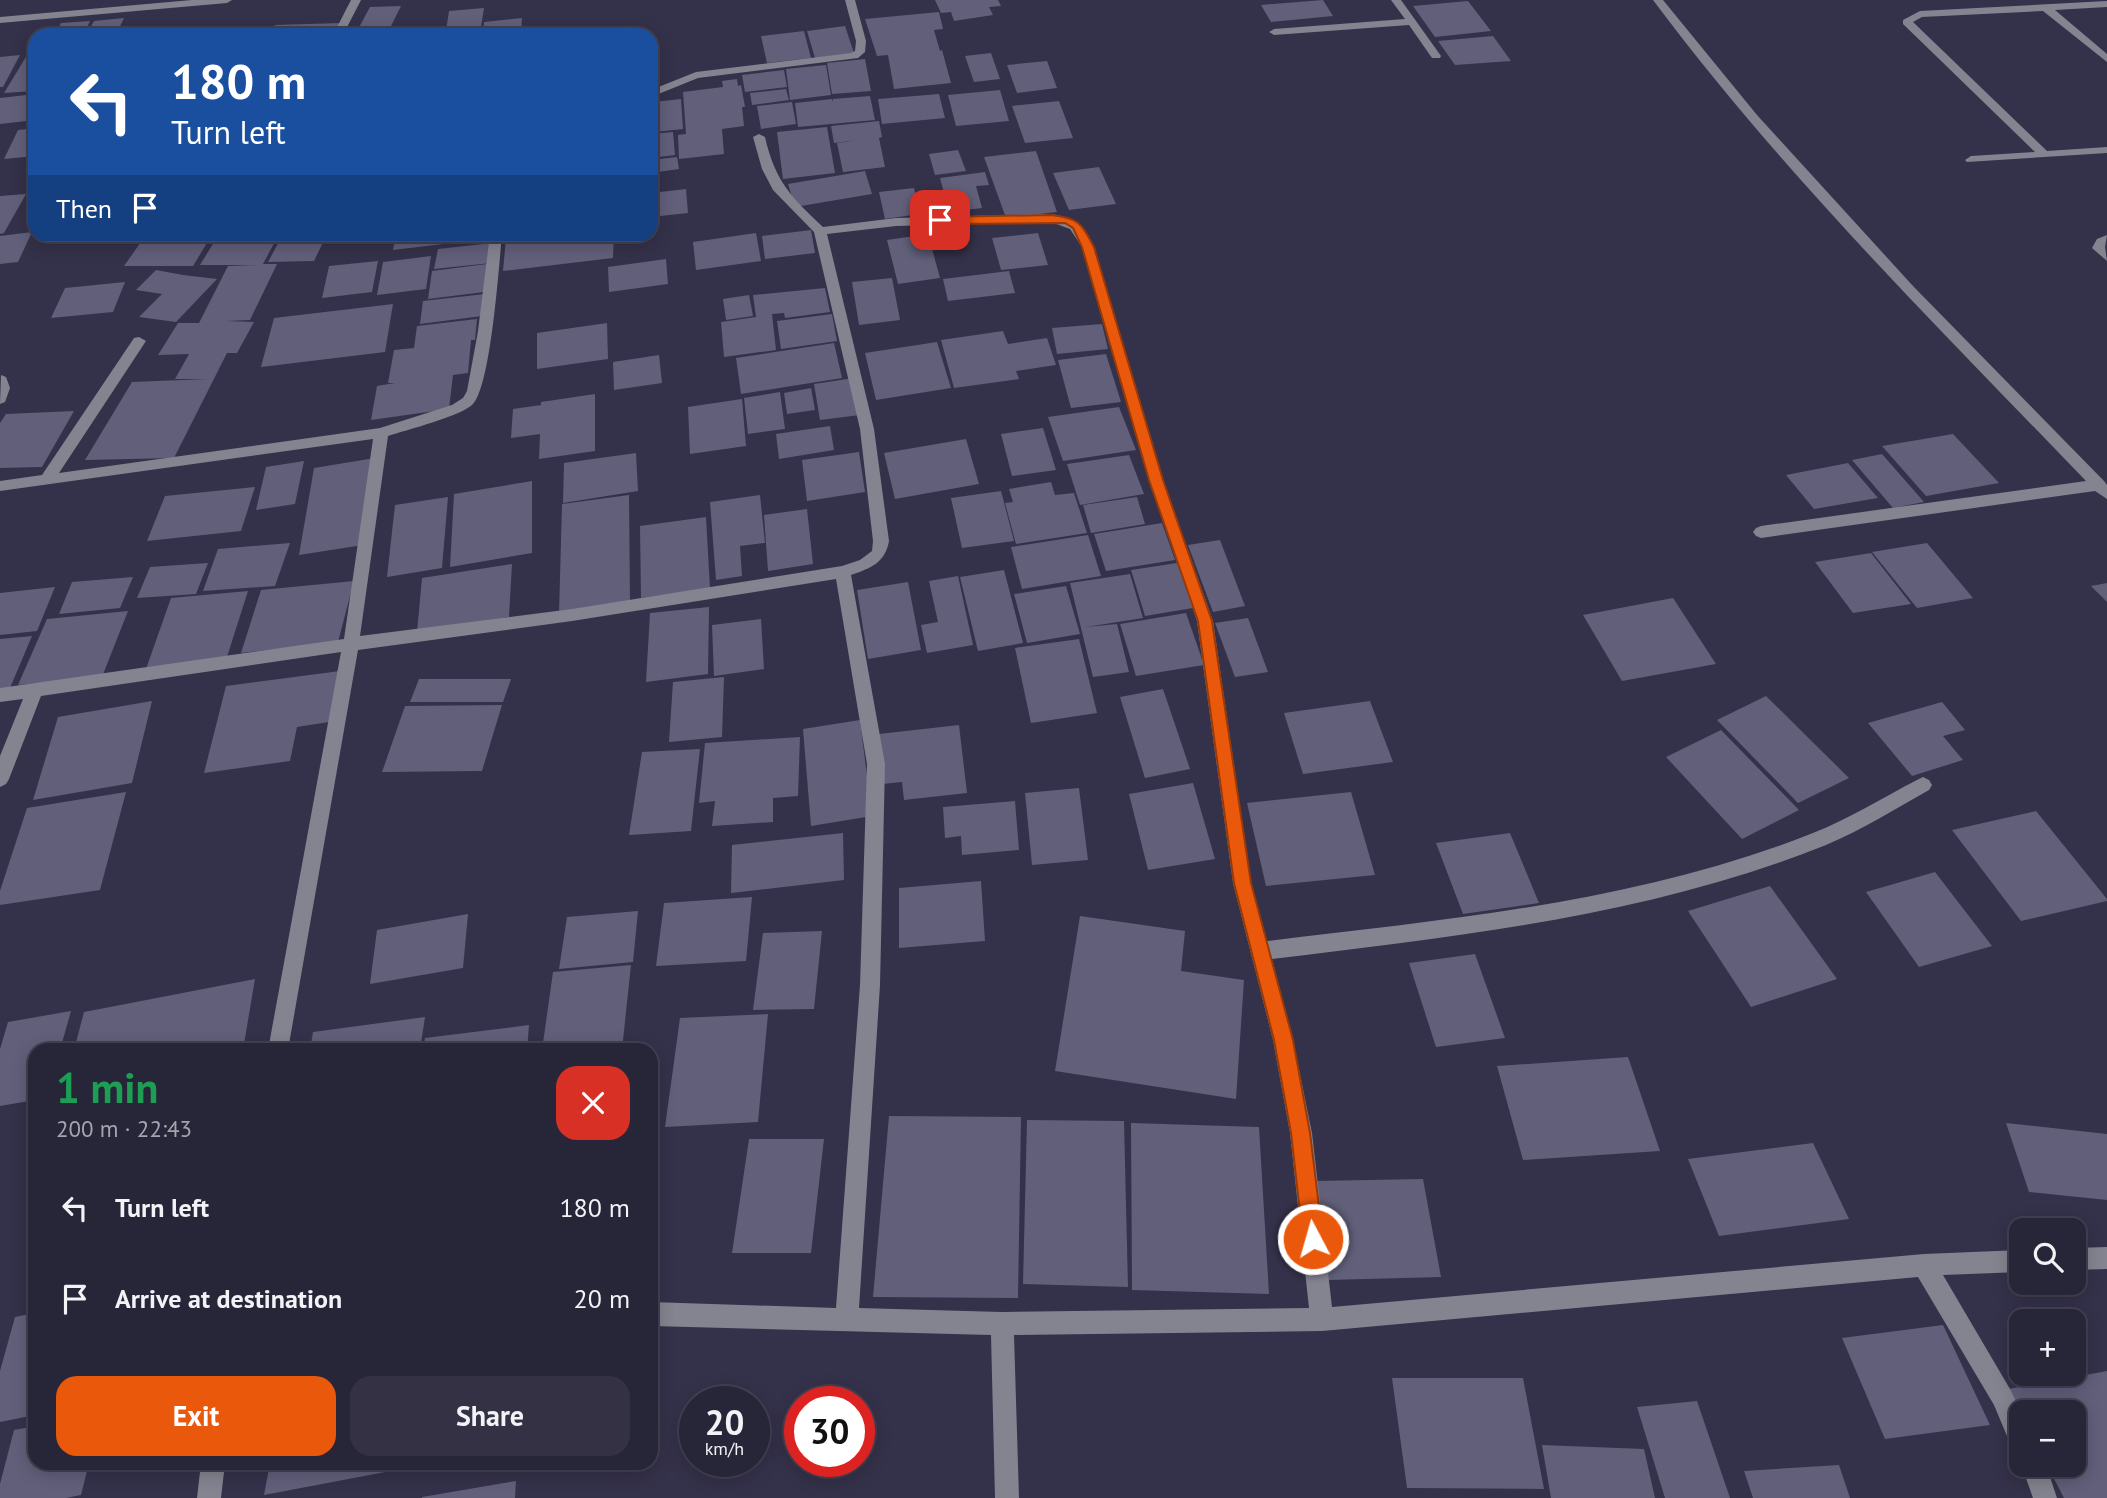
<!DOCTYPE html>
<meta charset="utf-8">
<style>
:root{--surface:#272538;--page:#333143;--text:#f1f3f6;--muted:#a4a5ae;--line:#434253;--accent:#ea580c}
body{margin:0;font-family:"PT Sans",sans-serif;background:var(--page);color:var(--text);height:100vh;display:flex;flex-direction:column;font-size:26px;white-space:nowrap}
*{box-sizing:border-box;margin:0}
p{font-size:23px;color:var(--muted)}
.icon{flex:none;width:38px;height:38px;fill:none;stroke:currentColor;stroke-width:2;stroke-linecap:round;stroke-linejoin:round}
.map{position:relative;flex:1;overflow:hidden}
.panel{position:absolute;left:28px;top:1043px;width:630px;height:427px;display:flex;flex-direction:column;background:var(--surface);border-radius:21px;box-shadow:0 4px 18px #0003,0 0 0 2px var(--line)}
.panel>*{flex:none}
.banner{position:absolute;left:28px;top:28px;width:630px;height:214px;border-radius:21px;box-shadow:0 4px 18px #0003,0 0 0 2px var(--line);background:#1a4fa0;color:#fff;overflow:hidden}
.controls{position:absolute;left:2009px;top:1218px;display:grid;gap:14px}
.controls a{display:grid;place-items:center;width:77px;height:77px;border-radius:14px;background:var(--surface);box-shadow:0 4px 18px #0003,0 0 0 2px var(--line);font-size:35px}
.speed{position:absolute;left:679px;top:1386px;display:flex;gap:14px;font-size:35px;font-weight:700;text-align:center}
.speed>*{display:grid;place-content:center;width:91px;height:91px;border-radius:50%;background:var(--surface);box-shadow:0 4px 18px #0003,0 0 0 2px var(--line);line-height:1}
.speed small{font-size:18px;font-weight:400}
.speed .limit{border:10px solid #d22;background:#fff;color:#111}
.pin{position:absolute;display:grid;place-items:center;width:60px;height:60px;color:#fff;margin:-30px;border-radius:14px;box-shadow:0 4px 10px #0006}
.me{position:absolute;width:77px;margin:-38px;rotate:354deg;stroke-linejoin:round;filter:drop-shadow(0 0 5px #0008)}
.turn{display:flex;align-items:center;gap:24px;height:147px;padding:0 28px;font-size:32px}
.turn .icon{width:91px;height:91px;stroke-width:2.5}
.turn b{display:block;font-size:49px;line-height:60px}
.then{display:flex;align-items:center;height:66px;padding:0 28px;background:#0003;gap:14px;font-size:26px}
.round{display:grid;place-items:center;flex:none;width:74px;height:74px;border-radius:21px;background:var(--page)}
.overview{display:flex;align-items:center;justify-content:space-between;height:119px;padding:0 28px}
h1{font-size:42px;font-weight:800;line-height:52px;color:#1e9e55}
.cta{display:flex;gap:14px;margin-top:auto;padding:14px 28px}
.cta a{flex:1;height:80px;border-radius:21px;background:var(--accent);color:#fff;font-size:28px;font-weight:800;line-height:80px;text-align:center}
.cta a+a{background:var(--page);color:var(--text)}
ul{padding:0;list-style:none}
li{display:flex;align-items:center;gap:21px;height:91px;padding:0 28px}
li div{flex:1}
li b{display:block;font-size:26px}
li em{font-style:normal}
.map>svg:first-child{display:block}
.building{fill:#615f7a}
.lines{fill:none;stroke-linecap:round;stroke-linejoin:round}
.minor{fill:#848490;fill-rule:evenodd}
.route{fill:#ea580c;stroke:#983908;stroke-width:2}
</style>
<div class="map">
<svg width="2107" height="1498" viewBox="0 0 2107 1498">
<rect width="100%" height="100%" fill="#34314a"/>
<!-- building -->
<g class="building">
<polygon points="935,0 998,0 1001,6 989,7 993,15 954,21 951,12 941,13"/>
<polygon points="1323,0 1333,16 1271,22 1261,5"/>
<polygon points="1468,1 1491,31 1435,37 1413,6"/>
<polygon points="401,6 388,32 356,33 370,7"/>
<polygon points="484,8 481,27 446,31 449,11"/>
<polygon points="939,12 943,29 934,30 940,51 942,50 951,83 894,89 888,55 877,56 865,19"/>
<polygon points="124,18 116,35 86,35 94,21"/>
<polygon points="522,18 521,35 483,35 484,22"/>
<polygon points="90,21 83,35 54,35 61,23"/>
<polygon points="341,23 335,35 270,35 275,25"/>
<polygon points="845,26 854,53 815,58 807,31"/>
<polygon points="228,28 266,28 261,35 222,35"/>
<polygon points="804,31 811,58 767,63 761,36"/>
<polygon points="1493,36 1511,61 1455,65 1438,41"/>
<polygon points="35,51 35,91 4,93 29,52"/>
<polygon points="991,53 1000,79 974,82 965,56"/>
<polygon points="20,55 3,87 0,87 0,57"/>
<polygon points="865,59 871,91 832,94 827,63"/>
<polygon points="1047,61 1057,88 1017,93 1007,65"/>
<polygon points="826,65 831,95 790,100 786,69"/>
<polygon points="784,70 787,87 745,92 742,75"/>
<polygon points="737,79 738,86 741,85 745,107 742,107 744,126 722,129 724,154 679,159 678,135 686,134 683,92 723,87 722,81"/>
<polygon points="786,89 789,100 752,105 750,93"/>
<polygon points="1000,90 1009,121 956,126 948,95"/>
<polygon points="35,94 35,120 0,124 0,98"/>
<polygon points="939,94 945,118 882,124 878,99"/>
<polygon points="870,96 875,120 798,127 795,103 832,99 832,102 833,99"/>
<polygon points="681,99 683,129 655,132 654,102"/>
<polygon points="1059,101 1073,138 1025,143 1012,106"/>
<polygon points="792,102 796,124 761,129 757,106"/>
<polygon points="879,121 882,137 879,138 885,167 843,172 837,143 857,140 834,143 831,126"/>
<polygon points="827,127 835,173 783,179 777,132"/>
<polygon points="35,128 35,156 4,159 18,130"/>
<polygon points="673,132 675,155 651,158 651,134"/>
<polygon points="958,150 966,171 935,175 929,154"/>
<polygon points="1036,151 1057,212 1006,218 984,157"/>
<polygon points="677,157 679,169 651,173 651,160"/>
<polygon points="1099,167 1116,204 1069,210 1053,173"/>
<polygon points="865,171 872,194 795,207 788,184"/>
<polygon points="985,172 989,185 976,186 982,208 949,212 940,178"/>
<polygon points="914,188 920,214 885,219 879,192"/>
<polygon points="686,189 688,213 651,217 651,193"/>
<polygon points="26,194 4,233 0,234 0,196"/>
<polygon points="811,230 815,253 765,259 762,236"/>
<polygon points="32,232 18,262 0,264 0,236"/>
<polygon points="756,233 761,261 696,270 693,242"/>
<polygon points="1038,233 1048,265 1001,270 992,238"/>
<polygon points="219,234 279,234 263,264 277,264 250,320 226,321 254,322 237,353 227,353 174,458 85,460 132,382 207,379 175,379 189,354 158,355 178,323 199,323 228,266 258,265 200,265"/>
<polygon points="283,234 327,234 314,261 268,262"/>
<polygon points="396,234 461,234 460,242 393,250"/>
<polygon points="535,234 614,234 613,258 503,271 506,238"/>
<polygon points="928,234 940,278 898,284 887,240"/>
<polygon points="210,238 193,266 124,266 143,239"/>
<polygon points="493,243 491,263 434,269 438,249"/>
<polygon points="431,256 426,289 377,295 383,262"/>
<polygon points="666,259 668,284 609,292 608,267"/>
<polygon points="378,261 372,292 322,298 329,266"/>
<polygon points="487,264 484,292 428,299 432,271"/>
<polygon points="156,270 183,275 217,279 176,322 139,317 162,294 136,290"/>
<polygon points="1009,271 1015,293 948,301 943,279"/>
<polygon points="892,278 900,320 859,325 852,282"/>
<polygon points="125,282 113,312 51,318 65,288"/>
<polygon points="825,288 830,312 785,318 784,313 772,314 776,350 724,357 721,322 756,317 753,295"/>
<polygon points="485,294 482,316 420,324 423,301"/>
<polygon points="749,295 753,316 726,320 723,299"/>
<polygon points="393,304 385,352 261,367 274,318"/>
<polygon points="832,314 837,341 781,349 777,321"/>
<polygon points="477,319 475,340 471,340 468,373 453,375 449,409 371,420 377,386 395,383 388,383 394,350 414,348 417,326"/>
<polygon points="607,323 608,359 537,369 537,333"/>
<polygon points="1102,324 1108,349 1057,354 1052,328"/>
<polygon points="1003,331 1008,344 1047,338 1056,365 1016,371 1019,379 954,388 941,340"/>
<polygon points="937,342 951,388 876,400 865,353"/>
<polygon points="834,343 842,378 741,394 736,358"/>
<polygon points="1106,354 1121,402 1071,408 1058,360"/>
<polygon points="659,355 662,383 614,390 613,362"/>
<polygon points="854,378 860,415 820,420 814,384"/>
<polygon points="811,388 815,410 787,414 784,393"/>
<polygon points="780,392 785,429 748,434 744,398"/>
<polygon points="595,394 595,451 539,459 540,434 511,438 513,409 541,405 541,402"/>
<polygon points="742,399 746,446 690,454 688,407"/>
<polygon points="1119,407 1136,450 1063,461 1048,417"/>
<polygon points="74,411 42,467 0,468 0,423 6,414"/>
<polygon points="830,426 834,450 779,459 776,434"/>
<polygon points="1043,428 1056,470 1012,476 1001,434"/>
<polygon points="1953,434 1999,483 1926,496 1882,446"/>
<polygon points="966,439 979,484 895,499 884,453"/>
<polygon points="859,452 865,492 807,501 802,460"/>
<polygon points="636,453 638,491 563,503 564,463"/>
<polygon points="1882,454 1924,502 1893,508 1852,460"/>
<polygon points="1129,455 1144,494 1080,505 1067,464"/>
<polygon points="375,458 363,545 299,555 314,468"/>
<polygon points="304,461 295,504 256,510 266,467"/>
<polygon points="1848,463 1878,498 1814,509 1786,475"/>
<polygon points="532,481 532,553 450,567 454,494"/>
<polygon points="1051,482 1055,495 1074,493 1087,533 1016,544 1005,503 1013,502 1009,489"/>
<polygon points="255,487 241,531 147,541 165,496"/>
<polygon points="1001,491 1014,541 962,548 951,498"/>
<polygon points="629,495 630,603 559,614 562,504"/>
<polygon points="760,495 765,543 740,546 742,576 716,580 710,502"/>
<polygon points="448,497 442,568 387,577 395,505"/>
<polygon points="1137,497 1145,524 1091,533 1083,505"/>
<polygon points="807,509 813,564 768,571 764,515"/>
<polygon points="706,517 710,588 641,598 640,526"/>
<polygon points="1162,523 1175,560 1106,571 1094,534"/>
<polygon points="1088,535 1101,576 1022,589 1011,547"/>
<polygon points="1220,540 1245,606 1213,612 1188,545"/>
<polygon points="290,543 275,586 203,591 218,549"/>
<polygon points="1927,543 1973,598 1917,608 1872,552"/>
<polygon points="1871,553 1911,604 1853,613 1815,562"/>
<polygon points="208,563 196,594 137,598 150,567"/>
<polygon points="1177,563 1193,608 1145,616 1131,570"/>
<polygon points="512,564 509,617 417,632 422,578"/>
<polygon points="1004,570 1023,643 978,651 960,577"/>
<polygon points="1130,574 1143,618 1086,627 1117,624 1129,672 1093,677 1070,583"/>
<polygon points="958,576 973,645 927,653 921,625 938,622 929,581"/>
<polygon points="133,577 120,608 59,614 72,582"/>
<polygon points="354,581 338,642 241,653 261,590"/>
<polygon points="908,582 921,650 868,659 857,590"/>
<polygon points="2107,583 2107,602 2091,586"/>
<polygon points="1066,586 1080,634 1027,643 1014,594"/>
<polygon points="55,587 37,631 0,635 0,593"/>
<polygon points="248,591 226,660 146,669 171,598"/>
<polygon points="1673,598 1716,664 1622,681 1583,615"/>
<polygon points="709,607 708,674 646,682 650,613"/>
<polygon points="128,611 102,677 18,685 47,619"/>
<polygon points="1186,613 1204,665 1136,676 1120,624"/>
<polygon points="1248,618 1268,672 1235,677 1215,623"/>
<polygon points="761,619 764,669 714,676 712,625"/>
<polygon points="32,636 10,688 0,690 0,639"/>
<polygon points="1079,639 1097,713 1031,723 1015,648"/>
<polygon points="340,671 329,722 297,727 290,761 204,773 226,686"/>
<polygon points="724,677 722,737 669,742 673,682"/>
<polygon points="419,679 511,679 503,702 410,702"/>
<polygon points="1163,689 1190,769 1145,778 1120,697"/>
<polygon points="1766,696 1849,778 1798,803 1717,720"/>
<polygon points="152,701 132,783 33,800 58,717"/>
<polygon points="1370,701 1393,762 1303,774 1284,713"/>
<polygon points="1942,702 1965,730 1943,736 1963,760 1912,776 1868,723"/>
<polygon points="502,705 482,771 382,772 405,706"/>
<polygon points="860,720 872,816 811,826 803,729"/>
<polygon points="959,725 967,793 904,800 902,782 882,784 879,734"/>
<polygon points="1721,730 1799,810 1742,839 1666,757"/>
<polygon points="800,737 798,796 773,798 773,822 712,826 715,801 699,803 705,743"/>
<polygon points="700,749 691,831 629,835 642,752"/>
<polygon points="1193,783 1215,859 1148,870 1129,794"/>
<polygon points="1079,788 1088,860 1032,865 1025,793"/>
<polygon points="126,792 100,890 0,905 0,891 27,808"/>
<polygon points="1351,792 1375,875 1266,886 1247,803"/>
<polygon points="1015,801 1019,850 962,855 961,836 945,838 943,807"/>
<polygon points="2036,811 2107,899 2107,901 2021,921 1952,830"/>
<polygon points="843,833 844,880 731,893 732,845"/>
<polygon points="1510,833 1539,903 1463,914 1436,843"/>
<polygon points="1935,872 1992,946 1919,967 1866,892"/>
<polygon points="981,881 985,941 899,948 899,888"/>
<polygon points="1770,886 1837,979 1751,1007 1688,911"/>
<polygon points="752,897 746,961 656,966 664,903"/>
<polygon points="638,911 633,962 559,969 567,917"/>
<polygon points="468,914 463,968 370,984 377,930"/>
<polygon points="1080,916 1185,931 1181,971 1244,980 1236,1099 1055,1071"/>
<polygon points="822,931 814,1009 753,1010 763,933"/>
<polygon points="1475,954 1505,1038 1436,1047 1409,963"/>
<polygon points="631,965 622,1050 542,1050 553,972"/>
<polygon points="255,979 243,1050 74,1050 84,1012"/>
<polygon points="71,1011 60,1050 35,1050 35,1100 0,1106 0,1049 8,1022"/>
<polygon points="768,1014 758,1122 665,1127 680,1018"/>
<polygon points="425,1017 420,1050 310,1050 313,1032"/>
<polygon points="529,1025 527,1050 423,1050 425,1038"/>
<polygon points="1628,1057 1660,1151 1523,1160 1497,1066"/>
<polygon points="889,1116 1021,1117 1018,1298 873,1297"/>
<polygon points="1027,1120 1124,1121 1128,1287 1023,1284"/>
<polygon points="1131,1123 1259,1127 1269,1294 1132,1290"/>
<polygon points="2006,1123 2107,1134 2107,1200 2029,1192"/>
<polygon points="749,1139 824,1139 811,1253 732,1253"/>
<polygon points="1813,1143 1849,1219 1719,1236 1688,1159"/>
<polygon points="1423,1179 1441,1277 1328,1280 1315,1181"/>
<polygon points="35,1313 35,1415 0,1422 0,1371 15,1317"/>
<polygon points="1943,1325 1990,1425 1885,1439 1842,1338"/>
<polygon points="2107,1371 2107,1498 2064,1498 2047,1465 2074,1465 2074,1412 2020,1412 2008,1389"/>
<polygon points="1392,1378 1523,1378 1544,1489 1407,1488"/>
<polygon points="1697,1401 1730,1498 1665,1498 1637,1407"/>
<polygon points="35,1426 35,1463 89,1463 81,1495 66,1498 0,1498 0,1484 14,1430"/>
<polygon points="1542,1445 1644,1449 1655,1498 1551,1498"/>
<polygon points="270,1463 396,1463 396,1470 264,1495"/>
<polygon points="1839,1465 1850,1498 1753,1498 1744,1471"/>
<polygon points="516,1481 515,1498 422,1498 422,1497"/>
</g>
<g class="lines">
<!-- minor -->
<g class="minor">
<polygon points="192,0 232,0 227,3 0,23 0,17"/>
<polygon points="351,0 361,0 343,35 333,35"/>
<polygon points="845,0 855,0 866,41 865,52 858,58 698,78 651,97 651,90 696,72 851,53 855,51 856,41"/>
<polygon points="1391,0 1401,0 1441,56 1440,58 1432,58 1409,25 1274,35 1269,32 1274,29 1405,19"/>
<path d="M1653,0H1663L1757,115L1913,286L2104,481L2107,485V499L2095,491L1761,538L1756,536L1753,532L1756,528L1761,526L2086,481C1937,326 1782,173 1653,0Z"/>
<polygon points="2107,1 2107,7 2055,10 2107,54 2107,62 2043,11 1922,17 1913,22 2047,151 2107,147 2107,153 1967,162 1965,160 1971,156 2035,152 1903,24 1903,20 1920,11"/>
<path d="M759,134L765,137C775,181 791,197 823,227L896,218L1051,214C1074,218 1083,227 1094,247L1163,480L1213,621L1251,883L1267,941C1451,919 1639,902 1813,833C1849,819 1882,798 1917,780L1923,777L1929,780L1932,785L1929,790C1895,809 1862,830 1826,845C1649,916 1460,936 1272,959L1293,1040L1312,1133L1332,1307L1924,1254L2021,1250V1272L1943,1275L2010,1389L2021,1412V1451L2012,1448L1994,1405L1918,1277L1322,1331L1014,1335L1019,1498H995L991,1335L651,1326V1302L836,1308L860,985L867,764L836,579L572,621L358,650L288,1050H268L341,652L41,696L9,779L6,784L0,787V756L23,699L0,702V688L344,639L373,439L0,491V481L42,475L134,338L139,337L146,341L59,473L380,428L452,405L463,398L467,391L478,331L490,234H502C499,265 491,385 473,404C462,416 406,430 388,436L360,636L572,609L842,566L860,560L872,551L873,541L860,429L814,232L773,190L762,169L753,137ZM1051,222L1070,229L1082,247L1149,480L1197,621L1233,883L1273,1040L1290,1133L1309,1308L1002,1312L859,1308L880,985L885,764L851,575C871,568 885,563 889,541L874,429L827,234L896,226Z"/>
<polygon points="2107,235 2105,247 2107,261 2092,248 2097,239"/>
<polygon points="1,375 6,377 10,388 5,402 0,404"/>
<polygon points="2107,1247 2107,1269 2074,1270 2074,1248"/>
<polygon points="201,1463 225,1463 221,1498 197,1498"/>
<polygon points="2021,1464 2046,1465 2057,1498 2033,1498"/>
</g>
</g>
<!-- route -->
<path class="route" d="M1051,215C1079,218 1081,223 1094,247L1163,480L1212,621L1251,883L1293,1040L1310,1133L1323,1239L1320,1246L1313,1249L1306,1246L1303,1239L1291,1133L1274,1040L1234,883L1198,621L1149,480L1082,247L1073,228L1065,223L940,224L934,220L940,217Z"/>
</svg>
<div class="controls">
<a><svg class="icon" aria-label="search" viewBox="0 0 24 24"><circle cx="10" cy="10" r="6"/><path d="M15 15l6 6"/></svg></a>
<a>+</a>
<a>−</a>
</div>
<div class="speed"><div>20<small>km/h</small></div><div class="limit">30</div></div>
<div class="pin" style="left:940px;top:220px;background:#d93025"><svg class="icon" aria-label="arrive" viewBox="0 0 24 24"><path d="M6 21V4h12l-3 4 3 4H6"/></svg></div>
<svg class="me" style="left:1313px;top:1239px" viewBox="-20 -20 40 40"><circle r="17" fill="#ea580c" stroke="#fff" stroke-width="3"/><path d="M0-11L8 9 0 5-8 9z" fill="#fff"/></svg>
<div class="banner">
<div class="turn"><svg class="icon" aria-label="left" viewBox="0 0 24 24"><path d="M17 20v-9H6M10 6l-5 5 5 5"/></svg><div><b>180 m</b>Turn left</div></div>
<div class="then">Then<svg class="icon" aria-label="arrive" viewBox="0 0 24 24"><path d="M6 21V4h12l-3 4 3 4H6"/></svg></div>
</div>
<section class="panel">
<div class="overview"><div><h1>1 min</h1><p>200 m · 22:43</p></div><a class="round" style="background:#d93025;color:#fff"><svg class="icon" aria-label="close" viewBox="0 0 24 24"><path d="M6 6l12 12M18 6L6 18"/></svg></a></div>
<ul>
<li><svg class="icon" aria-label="left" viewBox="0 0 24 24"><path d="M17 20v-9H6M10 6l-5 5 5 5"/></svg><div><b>Turn left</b></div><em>180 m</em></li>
<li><svg class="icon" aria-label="arrive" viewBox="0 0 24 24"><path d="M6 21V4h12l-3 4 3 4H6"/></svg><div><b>Arrive at destination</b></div><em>20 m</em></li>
</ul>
<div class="cta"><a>Exit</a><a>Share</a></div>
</section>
</div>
